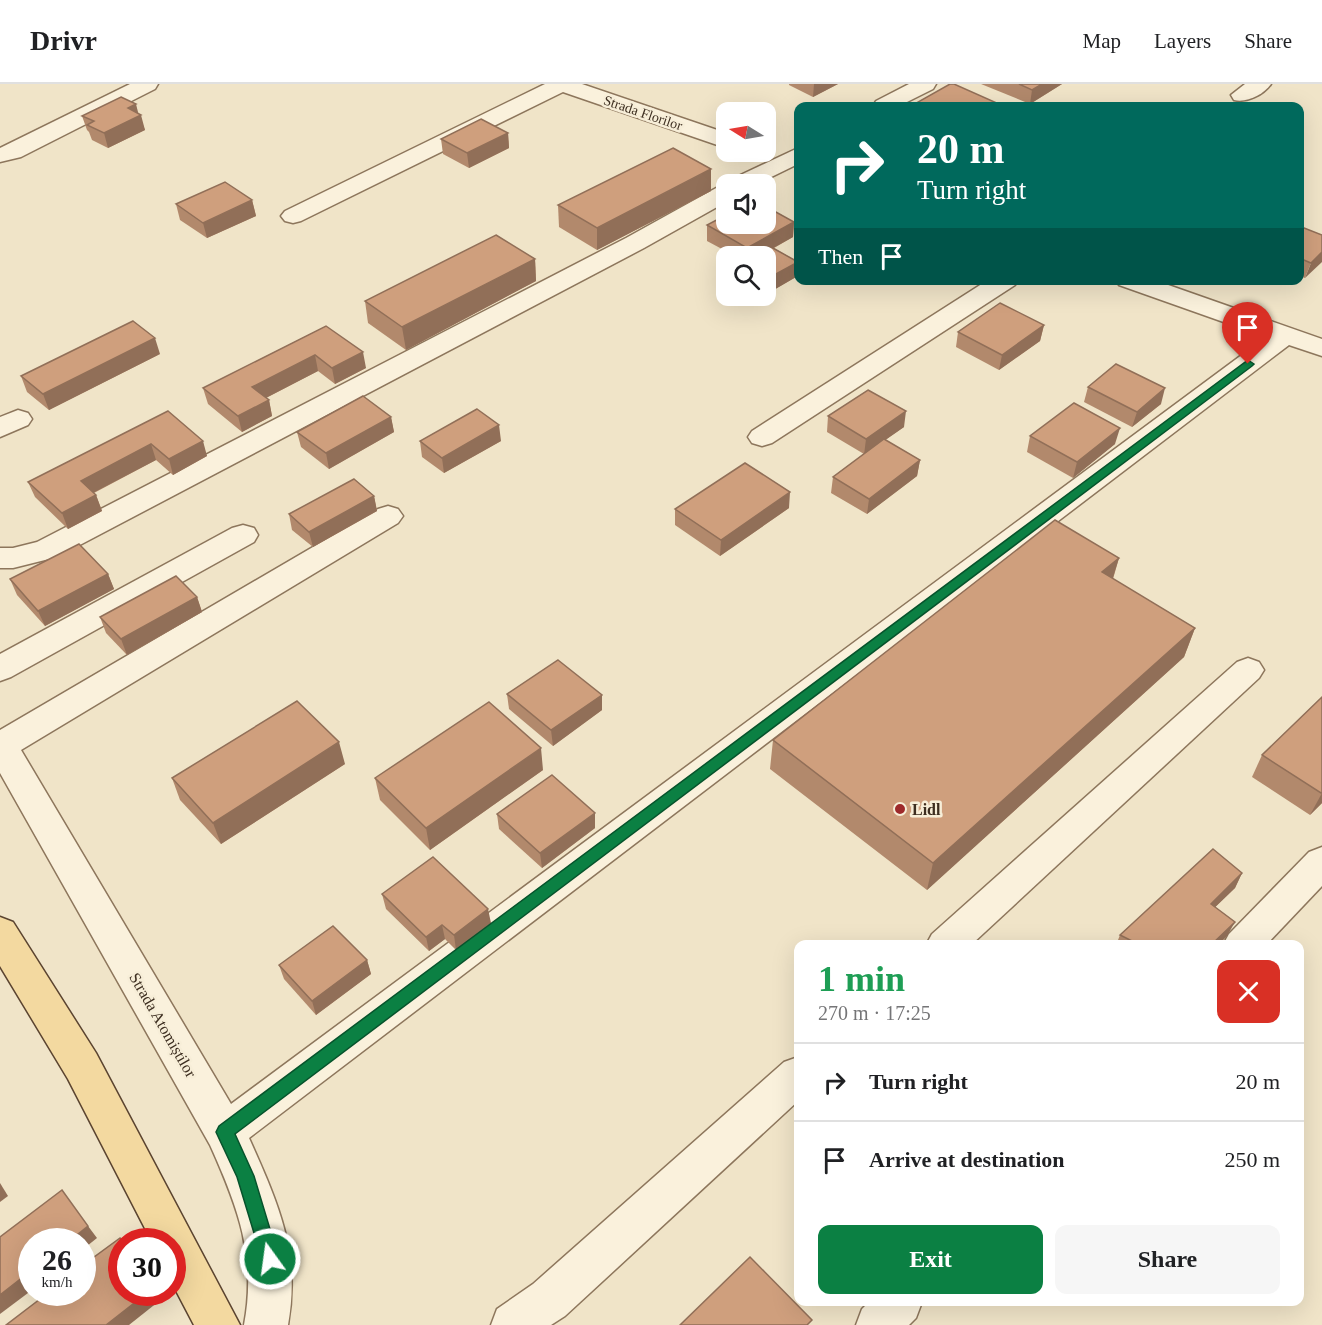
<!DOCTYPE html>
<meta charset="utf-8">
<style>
:root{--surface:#fff;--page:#f6f6f6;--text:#202124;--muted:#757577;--line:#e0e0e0;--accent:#0b8043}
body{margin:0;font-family:"Times New Roman",serif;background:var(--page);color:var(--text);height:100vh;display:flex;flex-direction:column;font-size:22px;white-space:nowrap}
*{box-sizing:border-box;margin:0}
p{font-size:20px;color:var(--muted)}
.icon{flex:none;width:33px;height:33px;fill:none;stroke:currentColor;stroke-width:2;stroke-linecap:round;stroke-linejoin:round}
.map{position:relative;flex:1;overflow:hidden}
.details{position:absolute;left:794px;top:856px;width:510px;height:366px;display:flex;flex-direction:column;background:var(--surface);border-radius:12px;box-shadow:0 6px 24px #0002}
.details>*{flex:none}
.banner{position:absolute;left:794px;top:18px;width:510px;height:183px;border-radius:12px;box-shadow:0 6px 24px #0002;background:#00695c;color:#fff;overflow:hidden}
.needle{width:39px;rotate:281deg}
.controls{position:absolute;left:716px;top:18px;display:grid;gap:12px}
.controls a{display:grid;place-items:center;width:60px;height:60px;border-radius:12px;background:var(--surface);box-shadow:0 6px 24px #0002;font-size:30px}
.speed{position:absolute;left:18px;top:1144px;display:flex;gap:12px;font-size:30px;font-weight:700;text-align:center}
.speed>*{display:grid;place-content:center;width:78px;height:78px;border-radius:50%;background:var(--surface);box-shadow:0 6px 24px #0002;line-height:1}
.speed small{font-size:15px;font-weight:400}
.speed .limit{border:9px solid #d22;background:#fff;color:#111}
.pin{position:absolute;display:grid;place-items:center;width:51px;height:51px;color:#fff;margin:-62px -26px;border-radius:50% 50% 50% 0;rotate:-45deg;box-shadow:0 0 6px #0007}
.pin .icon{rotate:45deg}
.me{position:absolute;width:66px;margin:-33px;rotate:346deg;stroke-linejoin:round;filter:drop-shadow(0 0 4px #0008)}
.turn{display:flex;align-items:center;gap:21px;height:126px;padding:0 24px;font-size:27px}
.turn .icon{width:78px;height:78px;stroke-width:2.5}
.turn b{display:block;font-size:42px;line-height:51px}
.then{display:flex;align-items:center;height:57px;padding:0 24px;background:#0003;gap:12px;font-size:22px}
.round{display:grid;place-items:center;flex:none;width:63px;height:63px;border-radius:12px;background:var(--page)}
.headline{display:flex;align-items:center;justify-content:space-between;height:102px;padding:0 24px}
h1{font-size:36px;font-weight:700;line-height:45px;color:#1e9e55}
.button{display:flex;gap:12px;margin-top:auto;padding:12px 24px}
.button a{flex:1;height:69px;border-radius:12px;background:var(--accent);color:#fff;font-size:24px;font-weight:700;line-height:69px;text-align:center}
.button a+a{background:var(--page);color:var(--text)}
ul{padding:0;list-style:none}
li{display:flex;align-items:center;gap:18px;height:78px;padding:0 24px;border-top:2px solid var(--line)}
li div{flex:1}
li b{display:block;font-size:22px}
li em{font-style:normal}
header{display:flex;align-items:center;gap:36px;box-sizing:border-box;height:84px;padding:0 30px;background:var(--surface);border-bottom:2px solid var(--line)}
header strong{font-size:28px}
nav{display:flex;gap:33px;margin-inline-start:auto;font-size:21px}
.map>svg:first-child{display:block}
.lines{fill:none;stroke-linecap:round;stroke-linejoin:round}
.minor-casing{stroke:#8d765c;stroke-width:3}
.major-casing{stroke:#5b4430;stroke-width:3}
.minor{fill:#faf1dc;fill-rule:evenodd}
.major{fill:#f3d9a0;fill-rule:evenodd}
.wall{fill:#b2896c}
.shaded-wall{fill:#916f58}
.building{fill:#cf9f7d;stroke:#916f58;stroke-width:1.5}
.route{fill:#0b8043;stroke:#07532c;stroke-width:1.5}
.poi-dot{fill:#9e2a2b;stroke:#f7eed8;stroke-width:2}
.labels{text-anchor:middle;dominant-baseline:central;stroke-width:5;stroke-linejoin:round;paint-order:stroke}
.far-street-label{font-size:14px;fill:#3d2e20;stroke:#f7eed8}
.poi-label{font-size:16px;font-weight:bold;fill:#3d2e20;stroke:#f7eed8;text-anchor:start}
.street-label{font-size:16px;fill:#3d2e20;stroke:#f7eed8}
</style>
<header>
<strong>Drivr</strong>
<nav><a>Map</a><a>Layers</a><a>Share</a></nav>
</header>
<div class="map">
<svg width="1322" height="1241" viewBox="0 0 1322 1241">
<rect width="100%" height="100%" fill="#f0e4c8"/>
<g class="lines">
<!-- minor casing -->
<g class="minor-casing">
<g id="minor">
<polygon points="130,0 158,0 155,5 21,73 0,78 0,64"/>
<polygon points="545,0 582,0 726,49 726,64 563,8 301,137 293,139 285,137 281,132 285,127"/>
<polygon points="909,0 936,0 933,5 899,22 873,22 876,17"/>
<path d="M1245,0H1271C1263,11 1247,19 1234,16L1231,11Z"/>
<polygon points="798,64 798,80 757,100 728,100 732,95"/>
<polygon points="726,101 726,118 644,164 57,473 13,484 0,484 0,464 13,464 37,458 626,154 718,103"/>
<polygon points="988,196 1018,196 1015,201 772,359 762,362 752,359 748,353 752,347"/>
<path d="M1116,196H1154L1322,255V272L1289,261L249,1054C278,1119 301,1169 288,1241H244C257,1173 238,1123 210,1061L0,689V646L378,425L388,422L398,425L403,432L398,439L21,666L231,1020L1266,253L1119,201Z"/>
<polygon points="18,326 28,329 32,335 28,341 0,353 0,333"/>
<polygon points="243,441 254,444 258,451 254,458 11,593 0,597 0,570 232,444"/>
<polygon points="1248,574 1259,578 1264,586 1259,594 971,861 926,861 932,850 1237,578"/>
<polygon points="1322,763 1322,802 1266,861 1223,861 1229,850 1309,768"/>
<polygon points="798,973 798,1017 565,1232 551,1241 491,1241 497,1225 533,1200 784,978"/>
<polygon points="869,1218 922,1218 916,1234 909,1241 856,1241 862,1225"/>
</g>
</g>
<!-- major casing -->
<g class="major-casing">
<polygon id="major" points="0,833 13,838 96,969 240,1241 194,1241 172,1199 172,1158 152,1158 68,995 0,882"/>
</g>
<!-- minor -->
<use href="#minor" class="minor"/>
<!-- major -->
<use href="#major" class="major"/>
</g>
<!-- wall -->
<g class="wall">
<polygon points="789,0 838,0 813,13 789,1"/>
<polygon points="981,0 1062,0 1030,20"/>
<polygon points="918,18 999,20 999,22 917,22"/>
<polygon points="138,29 145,46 108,64 92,56 89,48 87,46 82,32"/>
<polygon points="508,49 509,64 469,84 443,70 441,55"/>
<polygon points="711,107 597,166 559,143 558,121"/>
<polygon points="252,116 256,132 207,154 180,136 176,120"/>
<polygon points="794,138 793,153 774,164 798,178 796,193 765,211 765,172 735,172 707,157 707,141"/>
<polygon points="1299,142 1322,151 1305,194 1299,192"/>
<polygon points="535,175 536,197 406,266 368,239 365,217"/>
<polygon points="746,212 764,212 755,217"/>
<polygon points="1044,241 1040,257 999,286 956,263 958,248"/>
<polygon points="326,242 366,284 335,300 318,287 266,314 269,316 272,332 242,348 208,320 203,304"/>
<polygon points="160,270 49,326 27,308 21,292"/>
<polygon points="1088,303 1161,320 1132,343 1084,318"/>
<polygon points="168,327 207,372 173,391 156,376 94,409 96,411 102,427 68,445 35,413 28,398"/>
<polygon points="828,332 904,343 885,356 920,376 917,392 867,430 831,409 833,393 864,370 827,348"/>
<polygon points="391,333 394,348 329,385 301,363 297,348"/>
<polygon points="1030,352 1115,360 1073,394 1027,368"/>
<polygon points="420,357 501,357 444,389 422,373"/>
<polygon points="374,412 377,427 313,463 292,446 289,430"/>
<polygon points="789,424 720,472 675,441 675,425"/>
<polygon points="1119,474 1113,495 1195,544 1184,573 927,806 770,685 773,656"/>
<polygon points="108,490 114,505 45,542 17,511 10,495"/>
<polygon points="197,513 202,528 127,571 106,549 100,533"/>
<polygon points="507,610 602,611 602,626 553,662 509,625"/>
<polygon points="1322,613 1322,719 1310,731 1252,693 1262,671"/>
<polygon points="345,680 221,760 180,716 172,694"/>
<polygon points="543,686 430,766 380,716 375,694"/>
<polygon points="497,730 595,744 542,784 499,745"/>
<polygon points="1242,789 1235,804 1215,823 1227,852 1218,861 1116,861 1120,851"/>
<polygon points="382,810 491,839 456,866 445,855 429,867 386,825"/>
<polygon points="367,876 371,890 316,931 284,895 279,881"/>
</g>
<!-- shaded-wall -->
<g class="shaded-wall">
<polygon points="814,0 838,0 813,13"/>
<polygon points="1042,0 1062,0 1030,20 1032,6"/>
<polygon points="136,20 139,32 141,31 145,46 108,64 104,49 128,24"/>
<polygon points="508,49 509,64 469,84 467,69"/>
<polygon points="711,85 711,107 597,166 597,144"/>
<polygon points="252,116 256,132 207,154 203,139"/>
<polygon points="794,138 793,153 759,172 747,172 747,164"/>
<polygon points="1322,168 1322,178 1305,194 1311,179"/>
<polygon points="535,175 536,197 406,266 402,243"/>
<polygon points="798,178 796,193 765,211 765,196"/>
<polygon points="755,212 764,212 755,217"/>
<polygon points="1044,241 1040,257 999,286 1002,271"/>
<polygon points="155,254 160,270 49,326 43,310"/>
<polygon points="363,268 366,284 335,300 332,284"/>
<polygon points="315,271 318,287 256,319 252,303"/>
<polygon points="1165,304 1161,320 1132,343 1137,328"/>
<polygon points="269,316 272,332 242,348 238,332"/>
<polygon points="906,327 904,343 864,371 866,355"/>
<polygon points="391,333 394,348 329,385 326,369"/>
<polygon points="499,341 501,357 444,389 442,374"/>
<polygon points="1120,344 1115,360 1073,394 1077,378"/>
<polygon points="203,357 207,372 173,391 169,375"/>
<polygon points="151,360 156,376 87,412 81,397"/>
<polygon points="920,376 917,392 867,430 869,415"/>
<polygon points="790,408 789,424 720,472 721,456"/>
<polygon points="96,411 102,427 68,445 62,429"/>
<polygon points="374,412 377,427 313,463 309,448"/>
<polygon points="1119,474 1110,503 1102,488"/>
<polygon points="108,490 114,505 45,542 38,527"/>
<polygon points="197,513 202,528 127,571 121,555"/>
<polygon points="1195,544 1184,573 927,806 933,779"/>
<polygon points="602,611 602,626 553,662 551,646"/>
<polygon points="339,658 345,680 221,760 213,739"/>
<polygon points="541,664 543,686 430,766 426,744"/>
<polygon points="1322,709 1322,719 1310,731"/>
<polygon points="595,729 595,744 542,784 540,769"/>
<polygon points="1242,789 1235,804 1204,834 1211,820"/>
<polygon points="488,825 491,839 456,866 454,851"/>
<polygon points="1235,838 1227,852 1218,861 1211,861"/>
<polygon points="442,841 445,855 429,867 426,853"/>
<polygon points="367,876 371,890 316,931 312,917"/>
<polygon points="0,1099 8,1112 0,1118"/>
<polygon points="88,1142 97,1154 82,1166 82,1158 68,1158"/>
<polygon points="32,1186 32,1206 0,1230 0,1211"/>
<polygon points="147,1209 159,1209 163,1214 129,1241 106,1241"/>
</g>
<!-- building -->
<g class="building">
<polygon points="950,0 954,0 999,20 995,22 929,22 918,18"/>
<polygon points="1019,0 1042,0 1032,6"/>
<polygon points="121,13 136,20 128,24 141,31 104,49 87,41 94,37 82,32"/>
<polygon points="481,35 508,49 467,69 441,55"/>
<polygon points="673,64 711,85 597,144 558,121"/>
<polygon points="225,98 252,116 203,139 176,120"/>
<polygon points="765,122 794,138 747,164 707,141 726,131 726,140 765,140"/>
<polygon points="1299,142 1322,151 1322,168 1311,179 1299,174"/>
<polygon points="496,151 535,175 402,243 365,217"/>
<polygon points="771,163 798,178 765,196 765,172 753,172"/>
<polygon points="1000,219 1044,241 1002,271 958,248"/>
<polygon points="133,237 155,254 43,310 21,292"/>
<polygon points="326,242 363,268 332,284 315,271 252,303 269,316 238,332 203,304"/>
<polygon points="1116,280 1165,304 1137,328 1088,303"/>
<polygon points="868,306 906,327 866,355 828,332"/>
<polygon points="363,312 391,333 326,369 297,348"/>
<polygon points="1074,319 1120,344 1077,378 1030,352"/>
<polygon points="477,325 499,341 442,374 420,357"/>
<polygon points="168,327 203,357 169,375 151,360 81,397 96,411 62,429 28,398"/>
<polygon points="884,355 920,376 869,415 833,393"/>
<polygon points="745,379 790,408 721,456 675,425"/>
<polygon points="354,395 374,412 309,448 289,430"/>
<polygon points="1055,436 1119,474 1102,488 1195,544 933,779 773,656"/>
<polygon points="79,460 108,490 38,527 10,495"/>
<polygon points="176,492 197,513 121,555 100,533"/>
<polygon points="558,576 602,611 551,646 507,610"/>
<polygon points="1322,613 1322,709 1321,709 1262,671"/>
<polygon points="297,617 339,658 213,739 172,694"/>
<polygon points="489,618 541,664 426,744 375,694"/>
<polygon points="552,691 595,729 540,769 497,730"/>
<polygon points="1213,765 1242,789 1211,820 1235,838 1211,861 1140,861 1120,851"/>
<polygon points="433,773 488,825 454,851 442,841 426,853 382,810"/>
<polygon points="333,842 367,876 312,917 279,881"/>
<polygon points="62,1106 88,1142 68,1158 32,1158 32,1186 0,1211 0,1153"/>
<polygon points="120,1154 123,1158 122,1158 122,1209 147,1209 106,1241 6,1241 48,1209 82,1209 82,1182"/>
<polygon points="750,1173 812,1236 807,1241 680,1241"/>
</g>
<!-- route -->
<polygon class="route" points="1248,276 1254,280 1252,282 235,1050 254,1092 279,1175 276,1182 270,1184 264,1182 237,1093 216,1048 219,1042"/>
<!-- markers -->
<circle class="poi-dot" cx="900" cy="725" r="6"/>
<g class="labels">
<!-- far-street labels -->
<g class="far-street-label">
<text transform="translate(643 29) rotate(19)">Strada Florilor</text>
</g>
<!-- poi labels -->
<g class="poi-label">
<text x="912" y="725">Lidl</text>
</g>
<!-- street labels -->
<g class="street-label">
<text transform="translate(163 941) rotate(60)">Strada Atomiștilor</text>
</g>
</g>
</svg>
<div class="controls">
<a><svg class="needle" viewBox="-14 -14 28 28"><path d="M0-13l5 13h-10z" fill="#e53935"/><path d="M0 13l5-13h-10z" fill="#757577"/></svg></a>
<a><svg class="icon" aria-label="sound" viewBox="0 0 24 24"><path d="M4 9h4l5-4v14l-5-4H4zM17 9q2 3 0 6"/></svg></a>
<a><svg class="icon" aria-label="search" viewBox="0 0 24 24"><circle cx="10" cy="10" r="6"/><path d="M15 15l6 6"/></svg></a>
</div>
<div class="speed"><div>26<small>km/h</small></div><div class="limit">30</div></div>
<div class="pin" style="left:1248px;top:280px;background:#d93025"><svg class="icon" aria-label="arrive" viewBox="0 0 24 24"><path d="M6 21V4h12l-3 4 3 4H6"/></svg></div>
<svg class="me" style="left:270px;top:1175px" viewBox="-20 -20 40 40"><circle r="17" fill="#0b8043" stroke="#fff" stroke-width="3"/><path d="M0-11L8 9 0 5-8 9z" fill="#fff"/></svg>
<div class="banner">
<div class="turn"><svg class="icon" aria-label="right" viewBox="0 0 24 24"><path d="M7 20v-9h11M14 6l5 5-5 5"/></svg><div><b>20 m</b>Turn right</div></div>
<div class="then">Then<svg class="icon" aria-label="arrive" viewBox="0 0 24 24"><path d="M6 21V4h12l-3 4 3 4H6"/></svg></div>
</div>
<section class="details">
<div class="headline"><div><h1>1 min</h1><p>270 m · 17:25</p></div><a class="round" style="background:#d93025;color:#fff"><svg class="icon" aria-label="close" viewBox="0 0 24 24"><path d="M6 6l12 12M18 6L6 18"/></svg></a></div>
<ul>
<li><svg class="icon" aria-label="right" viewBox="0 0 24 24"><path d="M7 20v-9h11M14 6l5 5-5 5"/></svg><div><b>Turn right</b></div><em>20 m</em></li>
<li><svg class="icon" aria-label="arrive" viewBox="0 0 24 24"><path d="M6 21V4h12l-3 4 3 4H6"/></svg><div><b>Arrive at destination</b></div><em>250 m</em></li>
</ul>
<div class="button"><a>Exit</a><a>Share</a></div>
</section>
</div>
